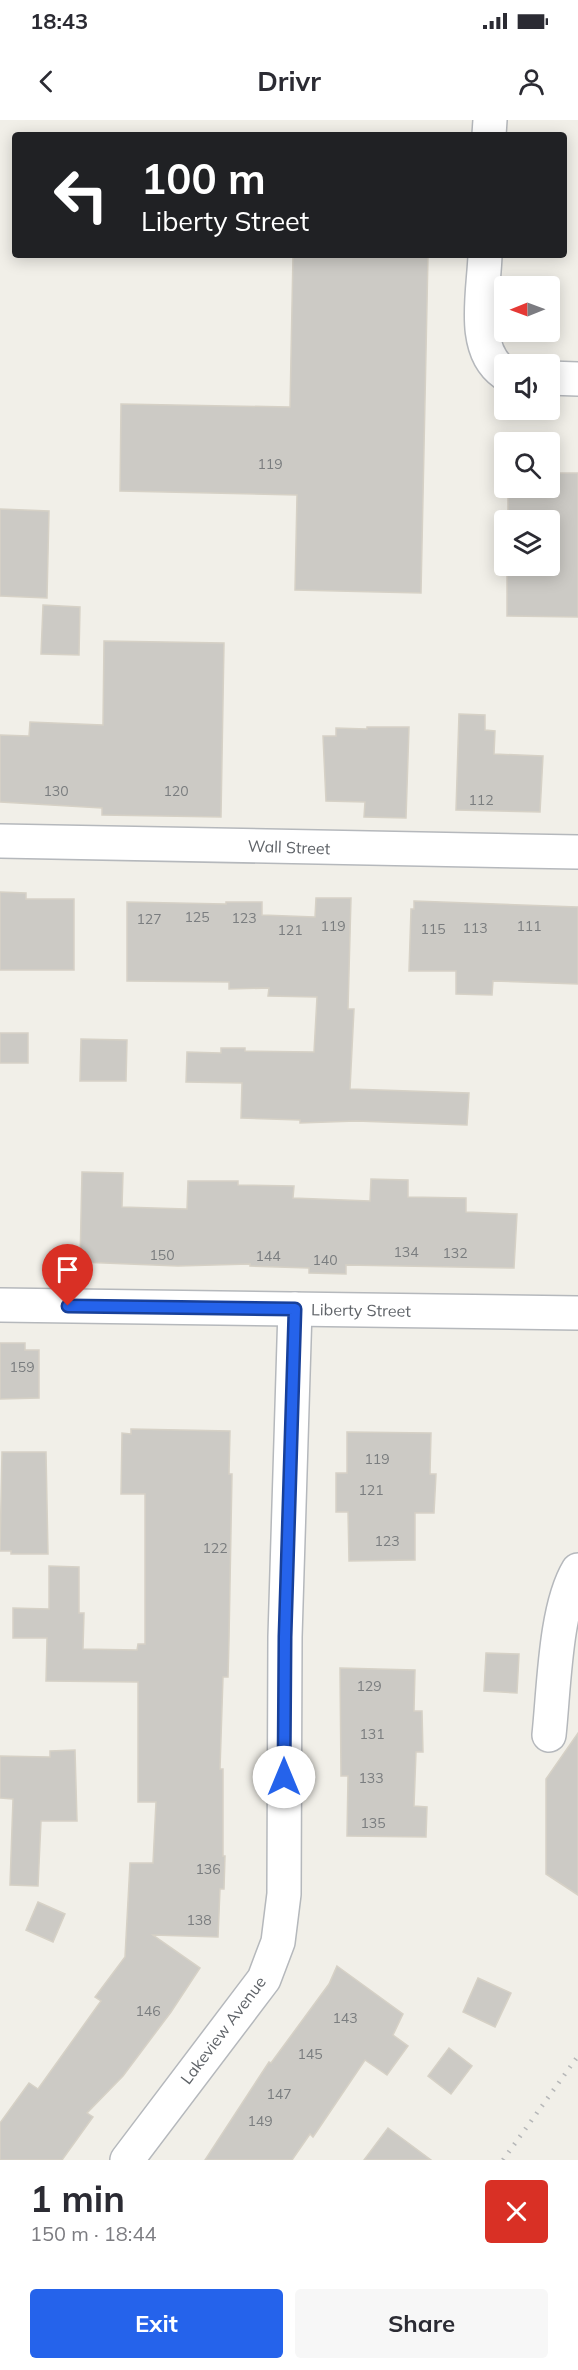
<!DOCTYPE html>
<meta charset="utf-8">
<style>
:root{--surface:#fff;--page:#f7f7f7;--text:#2b2b33;--muted:#7c7c81;--accent:#2563eb}
body{margin:0;font-family:Mulish,sans-serif;background:var(--page);color:var(--text);height:100vh;display:flex;flex-direction:column;font-size:22px;white-space:nowrap}
*{box-sizing:border-box;margin:0}
p{font-size:20px;color:var(--muted)}
.icon{flex:none;width:33px;height:33px;fill:none;stroke:currentColor;stroke-width:2;stroke-linecap:round;stroke-linejoin:round}
.map{position:relative;height:2040px;overflow:hidden}
.side{display:flex;flex-direction:column;background:var(--surface);flex:1}
.side>*{flex:none}
.banner{position:absolute;left:12px;top:12px;width:555px;height:126px;border-radius:6px;box-shadow:0 3px 15px #0003;background:#202124;color:#fff;overflow:hidden}
.needle{width:39px;rotate:269deg}
.fabs{position:absolute;left:494px;top:156px;display:grid;gap:12px}
.fabs a{display:grid;place-items:center;width:66px;height:66px;border-radius:6px;background:var(--surface);box-shadow:0 3px 15px #0003;font-size:30px}
.pin{position:absolute;display:grid;place-items:center;width:51px;height:51px;color:#fff;margin:-62px -26px;border-radius:50% 50% 50% 0;rotate:-45deg;box-shadow:0 0 6px #0007}
.pin .icon{rotate:45deg}
.me{position:absolute;width:66px;margin:-33px;rotate:0deg;stroke-linejoin:round;filter:drop-shadow(0 0 4px #0008)}
.turn{display:flex;align-items:center;gap:21px;height:126px;padding:0 30px;font-size:27px}
.turn .icon{width:78px;height:78px;stroke-width:2.5}
.turn b{display:block;font-size:42px;line-height:51px}
.round{display:grid;place-items:center;flex:none;width:63px;height:63px;border-radius:6px;background:var(--page)}
.headline{display:flex;align-items:center;justify-content:space-between;height:102px;padding:0 30px}
h1{font-size:36px;font-weight:700;line-height:45px}
.primary-button{display:flex;gap:12px;margin-top:auto;padding:12px 30px}
.primary-button a{flex:1;height:69px;border-radius:6px;background:var(--accent);color:#fff;font-size:24px;font-weight:700;line-height:69px;text-align:center}
.primary-button a+a{background:var(--page);color:var(--text)}
.status{display:flex;justify-content:space-between;align-items:center;height:42px;padding:0 30px;background:var(--surface);direction:ltr}
.status svg{height:16px;fill:currentColor}
header{display:flex;justify-content:space-between;align-items:center;height:78px;padding:0 30px;background:var(--surface);font-size:27px;font-weight:700}
.map>svg:first-child{display:block}
.building{fill:#cccac5;stroke:#d6d1c6;stroke-width:1.5}
.lines{fill:none;stroke-linecap:round;stroke-linejoin:round}
.minor-casing{stroke:#b5b8bc;stroke-width:36}
.minor{stroke:#fff;stroke-width:33}
.rail{stroke:#b6b7b8;stroke-width:4.5;stroke-dasharray:1.5 8;stroke-linecap:butt}
.route-casing{stroke:#184099;stroke-width:15}
.route{stroke:#2563eb;stroke-width:10}
.labels{text-anchor:middle;dominant-baseline:central;stroke-width:4.5;stroke-linejoin:round;paint-order:stroke}
.number-label{font-size:14px;fill:#7a7d7f}
.street-label{font-size:16px;fill:#5f6368;stroke:#fff}
</style>
<div class="status"><b>18:43</b><svg viewBox="0 0 49 12"><path d="M0 12V9h3v3zM5 12V6h3v6zM10 12V3h3v9zM15 12V0h3v12zM26 1h20v11H26zM47 4h2v5h-2z"/></svg></div>
<header><svg class="icon" aria-label="back" viewBox="0 0 24 24"><path d="M15 5l-7 7 7 7"/></svg>Drivr<svg class="icon" aria-label="person" viewBox="0 0 24 24"><circle cx="12" cy="8" r="4"/><path d="M4 21q1-7 8-7t8 7"/></svg></header>
<div class="map">
<svg width="578" height="2040" viewBox="0 0 578 2040">
<rect width="100%" height="100%" fill="#f1efe8"/>
<!-- building -->
<g class="building">
<polygon points="293,135 428,135 421,473 295,470 297,375 120,371 121,284 290,287"/>
<polygon points="549,353 578,353 578,497 507,496 507,446 549,446 549,400 508,400 508,368 549,368"/>
<polygon points="0,389 49,391 47,478 0,476"/>
<polygon points="43,485 80,487 79,535 41,534"/>
<polygon points="104,521 224,523 221,697 102,695 102,688 0,682 0,615 29,616 30,602 103,605"/>
<polygon points="459,594 485,595 485,610 495,611 494,634 543,636 540,692 456,690"/>
<polygon points="367,607 409,607 406,698 364,697 365,682 326,681 323,616 336,616 336,608 367,609"/>
<polygon points="0,772 26,773 26,779 74,779 74,850 0,850"/>
<polygon points="316,778 351,778 348,889 354,889 350,969 469,973 467,1005 356,1001 300,1003 300,1000 241,998 242,963 186,962 187,932 221,933 221,928 245,928 245,931 314,932 317,877 268,876 269,868 229,869 229,862 127,861 127,782 226,784 226,782 262,782 262,795 315,797"/>
<polygon points="414,781 578,787 578,864 493,861 492,875 456,874 456,851 409,851 411,789 414,789"/>
<rect x="0" y="913" width="28" height="30"/>
<polygon points="81,919 127,920 126,961 80,961"/>
<polygon points="82,1052 123,1053 122,1087 187,1089 188,1061 238,1061 238,1065 294,1066 293,1078 370,1081 371,1059 408,1060 408,1077 466,1078 466,1092 517,1094 514,1148 346,1145 346,1154 309,1153 309,1148 250,1146 250,1144 178,1146 80,1142"/>
<polygon points="0,1223 25,1223 25,1230 39,1230 39,1278 0,1279"/>
<polygon points="131,1309 230,1311 229,1354 232,1354 229,1519 228,1557 223,1557 220,1649 223,1649 223,1736 225,1736 224,1769 220,1769 218,1817 153,1815 200,1848 171,1892 123,1956 87,1993 93,1997 62,2040 0,2040 0,2003 29,1963 38,1969 101,1881 95,1877 125,1837 130,1743 153,1743 156,1682 138,1682 138,1562 46,1561 47,1518 13,1518 13,1488 49,1489 49,1446 79,1447 79,1493 84,1493 83,1529 137,1530 138,1524 145,1524 145,1374 121,1374 122,1313 131,1314"/>
<polygon points="347,1312 431,1313 430,1354 436,1354 434,1393 415,1393 415,1440 349,1441 348,1392 336,1392 336,1353 347,1353"/>
<polygon points="2,1332 46,1332 48,1434 11,1434 11,1431 0,1431"/>
<polygon points="486,1533 519,1534 517,1573 484,1571"/>
<polygon points="340,1548 415,1550 414,1591 422,1591 423,1632 416,1632 414,1686 427,1687 426,1717 347,1716 348,1656 341,1656"/>
<polygon points="578,1613 578,1775 546,1754 546,1659"/>
<polygon points="75,1630 77,1701 41,1701 38,1766 10,1765 13,1679 0,1678 0,1636 50,1637 50,1631"/>
<polygon points="38,1782 65,1794 53,1822 26,1810"/>
<polygon points="337,1846 403,1894 393,1915 408,1926 387,1955 365,1940 313,2017 310,2014 292,2040 205,2040 269,1942 271,1943 329,1864"/>
<polygon points="478,1858 511,1873 495,1907 463,1892"/>
<polygon points="449,1928 472,1946 451,1974 428,1956"/>
<polygon points="388,2008 431,2040 364,2040"/>
</g>
<g class="lines">
<!-- minor casing -->
<g class="minor-casing">
<g id="minor">
<polyline points="489,15 490,0"/>
<path d="M485,135C484,172 470,229 504,253"/>
<polyline points="549,258 578,259"/>
<polyline points="0,721 578,732"/>
<polyline points="0,1185 578,1193"/>
<path d="M549,1615C554,1569 555,1488 578,1450"/>
<polyline points="127,2040 264,1859 278,1822 284,1774 285,1517 295,1189"/>
</g>
</g>
<!-- minor -->
<use href="#minor" class="minor"/>
<!-- rail -->
<polyline class="rail" points="503,2040 578,1936"/>
</g>
<g class="lines">
<!-- route casing -->
<g class="route-casing">
<polyline id="route" points="68,1186 295,1189 285,1517 284,1657"/>
</g>
<!-- route -->
<use href="#route" class="route"/>
</g>
<g class="labels">
<!-- number labels -->
<g class="number-label">
<text x="270" y="344">119</text>
<text x="56" y="671">130</text>
<text x="176" y="671">120</text>
<text x="481" y="680">112</text>
<text x="197" y="797">125</text>
<text x="244" y="798">123</text>
<text x="149" y="799">127</text>
<text x="333" y="806">119</text>
<text x="529" y="806">111</text>
<text x="475" y="808">113</text>
<text x="433" y="809">115</text>
<text x="290" y="810">121</text>
<text x="406" y="1132">134</text>
<text x="455" y="1133">132</text>
<text x="162" y="1135">150</text>
<text x="268" y="1136">144</text>
<text x="325" y="1140">140</text>
<text x="22" y="1247">159</text>
<text x="377" y="1339">119</text>
<text x="371" y="1370">121</text>
<text x="387" y="1421">123</text>
<text x="215" y="1428">122</text>
<text x="369" y="1566">129</text>
<text x="372" y="1614">131</text>
<text x="371" y="1658">133</text>
<text x="373" y="1703">135</text>
<text x="208" y="1749">136</text>
<text x="199" y="1800">138</text>
<text x="148" y="1891">146</text>
<text x="345" y="1898">143</text>
<text x="310" y="1934">145</text>
<text x="279" y="1974">147</text>
<text x="260" y="2001">149</text>
</g>
<!-- street labels -->
<g class="street-label">
<text transform="translate(289 727) rotate(2)">Wall Street</text>
<text transform="translate(361 1190) rotate(1)">Liberty Street</text>
<text transform="translate(223 1910) rotate(-53)">Lakeview Avenue</text>
</g>
</g>
</svg>
<div class="fabs">
<a><svg class="needle" viewBox="-14 -14 28 28"><path d="M0-13l5 13h-10z" fill="#e53935"/><path d="M0 13l5-13h-10z" fill="#7c7c81"/></svg></a>
<a><svg class="icon" aria-label="sound" viewBox="0 0 24 24"><path d="M4 9h4l5-4v14l-5-4H4zM17 9q2 3 0 6"/></svg></a>
<a><svg class="icon" aria-label="search" viewBox="0 0 24 24"><circle cx="10" cy="10" r="6"/><path d="M15 15l6 6"/></svg></a>
<a><svg class="icon" aria-label="layers" viewBox="0 0 24 24"><path d="M12 4l9 5-9 5-9-5zM3 14l9 5 9-5"/></svg></a>
</div>
<div class="pin" style="left:68px;top:1186px;background:#d93025"><svg class="icon" aria-label="arrive" viewBox="0 0 24 24"><path d="M6 21V4h12l-3 4 3 4H6"/></svg></div>
<svg class="me" style="left:284px;top:1657px" viewBox="-20 -20 40 40"><circle r="19" fill="#fff"/><path d="M0-13L10 11 0 6-10 11z" fill="#2563eb"/></svg>
<div class="banner">
<div class="turn"><svg class="icon" aria-label="left" viewBox="0 0 24 24"><path d="M17 20v-9H6M10 6l-5 5 5 5"/></svg><div><b>100 m</b>Liberty Street</div></div>
</div>
</div>
<section class="side">
<div class="headline"><div><h1>1 min</h1><p>150 m · 18:44</p></div><a class="round" style="background:#d93025;color:#fff"><svg class="icon" aria-label="close" viewBox="0 0 24 24"><path d="M6 6l12 12M18 6L6 18"/></svg></a></div>
<div class="primary-button"><a>Exit</a><a>Share</a></div>
</section>
